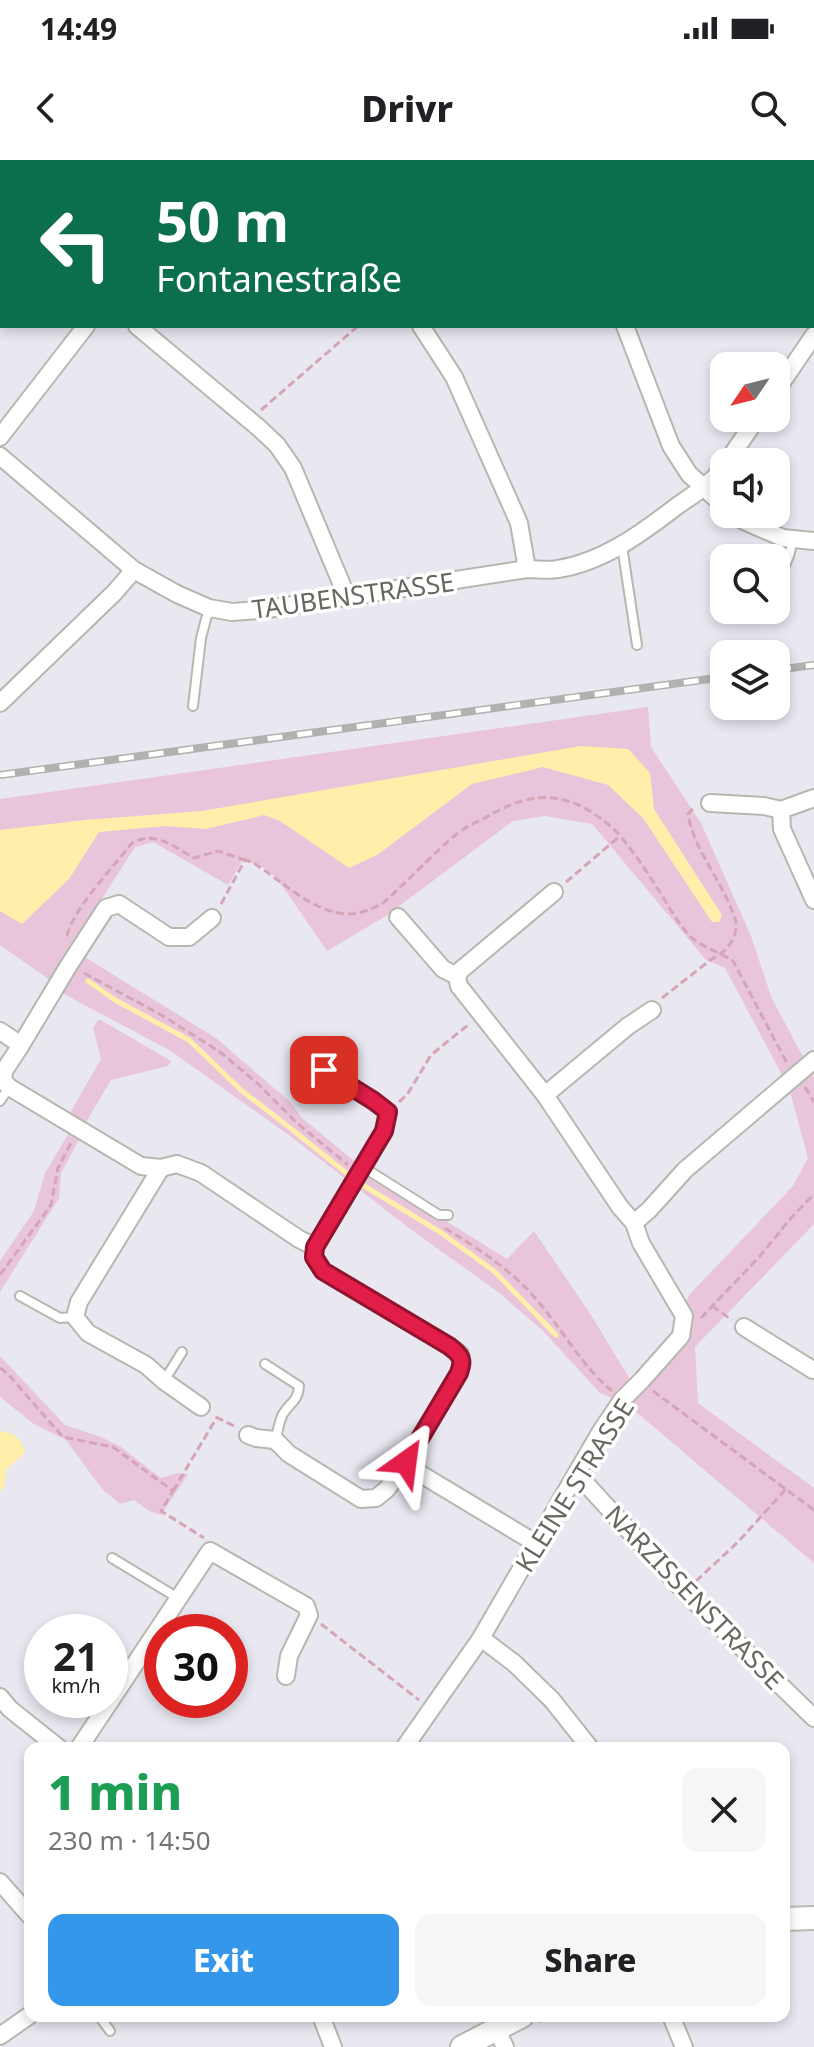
<!DOCTYPE html>
<meta charset="utf-8">
<style>
:root{--surface:#fff;--page:#f6f6f6;--text:#202124;--muted:#757577;--accent:#3597e9}
body{margin:0;font-family:"Noto Sans",sans-serif;background:var(--page);color:var(--text);height:100vh;display:flex;flex-direction:column;font-size:30px;white-space:nowrap}
*{box-sizing:border-box;margin:0}
p{font-size:26px;color:var(--muted)}
.icon{flex:none;width:44px;height:44px;fill:none;stroke:currentColor;stroke-width:2;stroke-linecap:round;stroke-linejoin:round}
.map{position:relative;flex:1;overflow:hidden}
.sheet{position:absolute;left:24px;top:1582px;width:766px;height:280px;display:flex;flex-direction:column;background:var(--surface);border-radius:16px;box-shadow:0 4px 12px #0003}
.sheet>*{flex:none}
.top-card{position:absolute;left:0px;top:0px;width:814px;height:168px;box-shadow:0 4px 12px #0003;background:#0b6e4f;color:#fff;overflow:hidden}
.needle{width:52px;rotate:235deg}
.controls{position:absolute;left:710px;top:192px;display:grid;gap:16px}
.controls a{display:grid;place-items:center;width:80px;height:80px;border-radius:16px;background:var(--surface);box-shadow:0 4px 12px #0003;font-size:40px}
.speed{position:absolute;left:24px;top:1454px;display:flex;gap:16px;font-size:40px;font-weight:700;text-align:center}
.speed>*{display:grid;place-content:center;width:104px;height:104px;border-radius:50%;background:var(--surface);box-shadow:0 4px 12px #0003;line-height:1}
.speed small{font-size:20px;font-weight:400}
.speed .limit{border:12px solid #d22;background:#fff;color:#111}
.pin{position:absolute;display:grid;place-items:center;width:68px;height:68px;color:#fff;margin:-34px;border-radius:16px;box-shadow:0 4px 12px #0006}
.me{position:absolute;width:88px;margin:-44px;rotate:31deg;stroke-linejoin:round;filter:drop-shadow(0 0 6px #0008)}
.turn{display:flex;align-items:center;gap:28px;height:168px;padding:0 24px;font-size:36px}
.turn .icon{width:104px;height:104px;stroke-width:2.5}
.turn b{display:block;font-size:56px;line-height:68px}
.round{display:grid;place-items:center;flex:none;width:84px;height:84px;border-radius:16px;background:var(--page)}
.overview{display:flex;align-items:center;justify-content:space-between;height:136px;padding:0 24px}
h1{font-size:48px;font-weight:800;line-height:60px;color:#1e9e55}
.action{display:flex;gap:16px;margin-top:auto;padding:16px 24px}
.action a{flex:1;height:92px;border-radius:16px;background:var(--accent);color:#fff;font-size:32px;font-weight:800;line-height:92px;text-align:center}
.action a+a{background:var(--page);color:var(--text)}
.status{display:flex;justify-content:space-between;align-items:center;height:56px;padding:0 40px;background:var(--surface);direction:ltr}
.status svg{height:22px;fill:currentColor}
header{display:flex;justify-content:space-between;align-items:center;height:104px;padding:0 24px;background:var(--surface);font-size:36px;font-weight:800}
.map>svg:first-child{display:block}
.green{fill:#e8c5da}
.water{fill:#ffefaa}
.lines{fill:none;stroke-linecap:round;stroke-linejoin:round}
.stream{stroke:#ffefaa;stroke-width:5}
.lane-casing{stroke:#b7b7b0;stroke-width:12}
.street-casing{stroke:#b7b7b0;stroke-width:20}
.secondary-casing{stroke:#babab2;stroke-width:26}
.path{stroke:#d5a5b6;stroke-width:3;stroke-dasharray:8 4;stroke-linecap:butt}
.lane{stroke:#fff;stroke-width:8}
.street{stroke:#fff;stroke-width:16}
.secondary{stroke:#fff;stroke-width:22}
.rail-casing{stroke:#b2b1b0;stroke-width:8}
.rail{stroke:#fff;stroke-width:5;stroke-dasharray:15;stroke-linecap:butt}
.route-casing{stroke:#92132f;stroke-width:20}
.route{stroke:#e11d48;stroke-width:14}
.labels{text-anchor:middle;dominant-baseline:central;stroke-width:7;stroke-linejoin:round;paint-order:stroke}
.street-label{font-size:26px;fill:#68675f;stroke:#fff}
</style>
<div class="status"><b>14:49</b><svg viewBox="0 0 49 12"><path d="M0 12V9h3v3zM5 12V6h3v6zM10 12V3h3v9zM15 12V0h3v12zM26 1h20v11H26zM47 4h2v5h-2z"/></svg></div>
<header><svg class="icon" aria-label="back" viewBox="0 0 24 24"><path d="M15 5l-7 7 7 7"/></svg>Drivr<svg class="icon" aria-label="search" viewBox="0 0 24 24"><circle cx="10" cy="10" r="6"/><path d="M15 15l6 6"/></svg></header>
<div class="map">
<svg width="814" height="1887" viewBox="0 0 814 1887">
<rect width="100%" height="100%" fill="#e9e8f1"/>
<!-- green -->
<g class="green">
<polygon points="648,547 651,587 701,663 751,776 772,839 814,917 814,1064 695,1187 698,1243 814,1328 814,1403 629,1246 600,1233 542,1170 498,1132 409,1068 290,976 171,891 60,832 83,796 216,878 290,942 302,958 369,1013 507,1099 534,1071 591,1155 631,1221 675,1171 689,1135 793,1026 808,998 789,928 725,808 706,800 592,664 545,656 513,661 386,756 327,791 276,717 259,705 242,701 228,725 153,682 135,687 50,820 0,785 0,639"/>
<polygon points="99,859 171,901 168,906 111,920 86,962 70,953 101,899 93,868"/>
<polygon points="72,968 83,972 61,1013 59,1038 0,1132 0,1101 34,1051 45,1013"/>
<polygon points="0,1196 65,1265 101,1277 121,1287 161,1318 177,1313 188,1314 161,1355 149,1351 134,1340 120,1344 102,1329 66,1280 34,1264 0,1237"/>
</g>
<!-- water -->
<g class="water">
<polygon points="581,586 628,589 650,613 654,649 722,755 719,762 712,762 643,658 608,625 543,607 472,624 377,695 349,708 280,661 264,655 206,669 166,666 99,672 69,719 22,764 0,751 0,670 85,660 202,651"/>
<path d="M0,1271C14,1273 22,1278 25,1292L7,1309L4,1327L0,1331Z"/>
</g>
<g class="lines">
<!-- stream -->
<g class="stream">
<polyline points="88,821 115,840 189,880 242,931 285,964 350,1016"/>
<polyline points="361,1024 440,1072 494,1111 556,1175"/>
</g>
<!-- lane casing -->
<g class="lane-casing">
<g id="lane">
<polyline points="192,0 194,2"/>
<polyline points="622,386 637,485"/>
<polyline points="776,425 789,396 793,380"/>
<polyline points="193,546 201,478 209,448"/>
<polyline points="0,941 9,927"/>
<polyline points="363,1007 439,1055 448,1055"/>
<polyline points="20,1136 60,1158 74,1157"/>
<path d="M265,1204L299,1226C298,1242 290,1242 283,1254C279,1261 278,1272 275,1280"/>
<polyline points="164,1221 182,1192"/>
<polyline points="112,1398 178,1438"/>
<polyline points="99,1856 110,1871"/>
</g>
</g>
<!-- street casing -->
<g class="street-casing">
<g id="street">
<polyline points="518,0 521,2"/>
<polyline points="540,2 542,0"/>
<polyline points="137,166 259,268 277,285 293,308 347,437"/>
<polyline points="421,166 454,217 519,363 527,409"/>
<polyline points="625,166 671,286 689,314 724,346"/>
<polyline points="776,231 814,175"/>
<polyline points="0,277 86,166"/>
<path d="M0,296L134,410L177,434L209,448L232,452L261,450L527,409C537,409 548,411 558,409C603,402 642,373 677,346C694,334 712,324 724,306"/>
<polyline points="727,302 757,258"/>
<polyline points="735,354 744,361 783,378 814,381"/>
<polyline points="0,543 114,433 134,410"/>
<polyline points="814,638 781,650 782,669 814,740"/>
<polyline points="710,643 764,646 781,650"/>
<polyline points="398,757 443,809 457,816"/>
<polyline points="0,871 21,885 4,911 3,920 9,927 141,1006 161,1008 177,1004 201,1013 299,1079 315,1087"/>
<polyline points="21,885 69,805 106,748 119,744 169,777 189,777 212,758"/>
<path d="M310,897C334,918 363,932 388,952L384,971L315,1087L314,1097L323,1111L449,1186L460,1194L462,1203L459,1213L406,1302L419,1313L537,1384"/>
<polyline points="545,935 628,866 652,850"/>
<polyline points="161,1008 79,1142 75,1157 88,1173 146,1205 164,1221 201,1247"/>
<polyline points="634,1063 649,1050 685,1010 814,900"/>
<polyline points="744,1167 813,1210"/>
<polyline points="248,1275 256,1278 275,1280 289,1294 361,1339 376,1338 387,1329 406,1302"/>
<polyline points="577,1314 685,1432 814,1558"/>
<polyline points="481,1478 514,1503 552,1540 590,1588"/>
<polyline points="0,1537 10,1549 59,1588"/>
<polyline points="79,1588 210,1391 306,1446 309,1455 289,1496 286,1516"/>
<polyline points="404,1588 481,1478 601,1271 622,1240 642,1220 681,1176 684,1156 641,1083 634,1063 620,1047 545,935 459,826 457,816 461,810 554,732"/>
<polyline points="0,1722 30,1756"/>
<polyline points="321,1856 333,1887"/>
<polyline points="671,1856 684,1887"/>
<polyline points="496,1868 505,1887"/>
<polyline points="0,1876 30,1855"/>
</g>
</g>
<!-- secondary casing -->
<g class="secondary-casing">
<g id="secondary">
<polyline points="64,2 66,0"/>
<polyline points="0,77 2,74"/>
<polyline points="784,1759 814,1758"/>
<polyline points="462,1887 522,1856"/>
</g>
</g>
<!-- path -->
<g class="path">
<polyline points="248,0 249,2"/>
<polyline points="261,250 358,166"/>
<polyline points="566,722 620,676"/>
<path d="M221,744L245,700L252,702C281,720 316,756 352,754C362,753 373,748 382,744C407,722 429,698 453,677C462,669 474,663 485,658C522,636 554,628 593,653C603,660 613,667 621,677C638,697 652,720 666,742C673,754 681,767 691,777C703,788 720,792 733,801L788,905"/>
<path d="M67,776C73,749 114,706 132,683C155,670 174,687 194,698L218,691L245,700"/>
<polyline points="84,813 163,856 220,892 257,923 297,963 348,1005"/>
<path d="M662,838L713,798C725,793 737,779 736,764C736,758 732,751 730,746C718,716 693,687 688,654L695,646"/>
<polyline points="805,927 814,942"/>
<polyline points="399,942 407,935 431,895 468,865"/>
<path d="M445,1068C480,1090 515,1112 541,1145C565,1174 583,1207 612,1231"/>
<polyline points="0,1115 51,1045 58,1008 71,983"/>
<polyline points="712,1146 732,1160"/>
<polyline points="701,1158 760,1096 791,1058 814,1034"/>
<polyline points="0,1208 7,1213 63,1277 113,1287 173,1331 161,1351 204,1378"/>
<polyline points="653,1231 814,1350"/>
<polyline points="216,1257 234,1266"/>
<polyline points="173,1331 217,1257"/>
<polyline points="696,1421 738,1382 786,1329"/>
<polyline points="321,1464 419,1540"/>
<polyline points="539,1862 550,1856"/>
</g>
<!-- lane -->
<use href="#lane" class="lane"/>
<!-- street -->
<use href="#street" class="street"/>
<!-- secondary -->
<use href="#secondary" class="secondary"/>
<!-- rail casing -->
<g class="rail-casing">
<g id="rail">
<polyline points="776,510 814,505"/>
<polyline points="0,615 724,517"/>
</g>
</g>
<!-- rail -->
<use href="#rail" class="rail"/>
</g>
<g class="lines">
<!-- route casing -->
<g class="route-casing">
<path id="route" d="M324,910L374,941L388,952L384,971L315,1087L314,1097L323,1111L449,1186C461,1195 464,1199 459,1213L406,1302"/>
</g>
<!-- route -->
<use href="#route" class="route"/>
</g>
<g class="labels">
<!-- street labels -->
<g class="street-label">
<text transform="translate(353 435) rotate(-8)">TAUBENSTRASSE</text>
<text transform="translate(574 1325) rotate(-58)">KLEINE STRASSE</text>
<text transform="translate(695 1437) rotate(46)">NARZISSENSTRASSE</text>
</g>
</g>
</svg>
<div class="controls">
<a><svg class="needle" viewBox="-14 -14 28 28"><path d="M0-13l5 13h-10z" fill="#e53935"/><path d="M0 13l5-13h-10z" fill="#757577"/></svg></a>
<a><svg class="icon" aria-label="sound" viewBox="0 0 24 24"><path d="M4 9h4l5-4v14l-5-4H4zM17 9q2 3 0 6"/></svg></a>
<a><svg class="icon" aria-label="search" viewBox="0 0 24 24"><circle cx="10" cy="10" r="6"/><path d="M15 15l6 6"/></svg></a>
<a><svg class="icon" aria-label="layers" viewBox="0 0 24 24"><path d="M12 4l9 5-9 5-9-5zM3 14l9 5 9-5"/></svg></a>
</div>
<div class="speed"><div>21<small>km/h</small></div><div class="limit">30</div></div>
<div class="pin" style="left:324px;top:910px;background:#d93025"><svg class="icon" aria-label="arrive" viewBox="0 0 24 24"><path d="M6 21V4h12l-3 4 3 4H6"/></svg></div>
<svg class="me" style="left:406px;top:1302px" viewBox="-20 -20 40 40"><path d="M0-17L14 15 0 8-14 15z" fill="#e11d48" stroke="#fff" stroke-width="4"/></svg>
<div class="top-card">
<div class="turn"><svg class="icon" aria-label="left" viewBox="0 0 24 24"><path d="M17 20v-9H6M10 6l-5 5 5 5"/></svg><div><b>50 m</b>Fontanestraße</div></div>
</div>
<section class="sheet">
<div class="overview"><div><h1>1 min</h1><p>230 m · 14:50</p></div><a class="round"><svg class="icon" aria-label="close" viewBox="0 0 24 24"><path d="M6 6l12 12M18 6L6 18"/></svg></a></div>
<div class="action"><a>Exit</a><a>Share</a></div>
</section>
</div>
